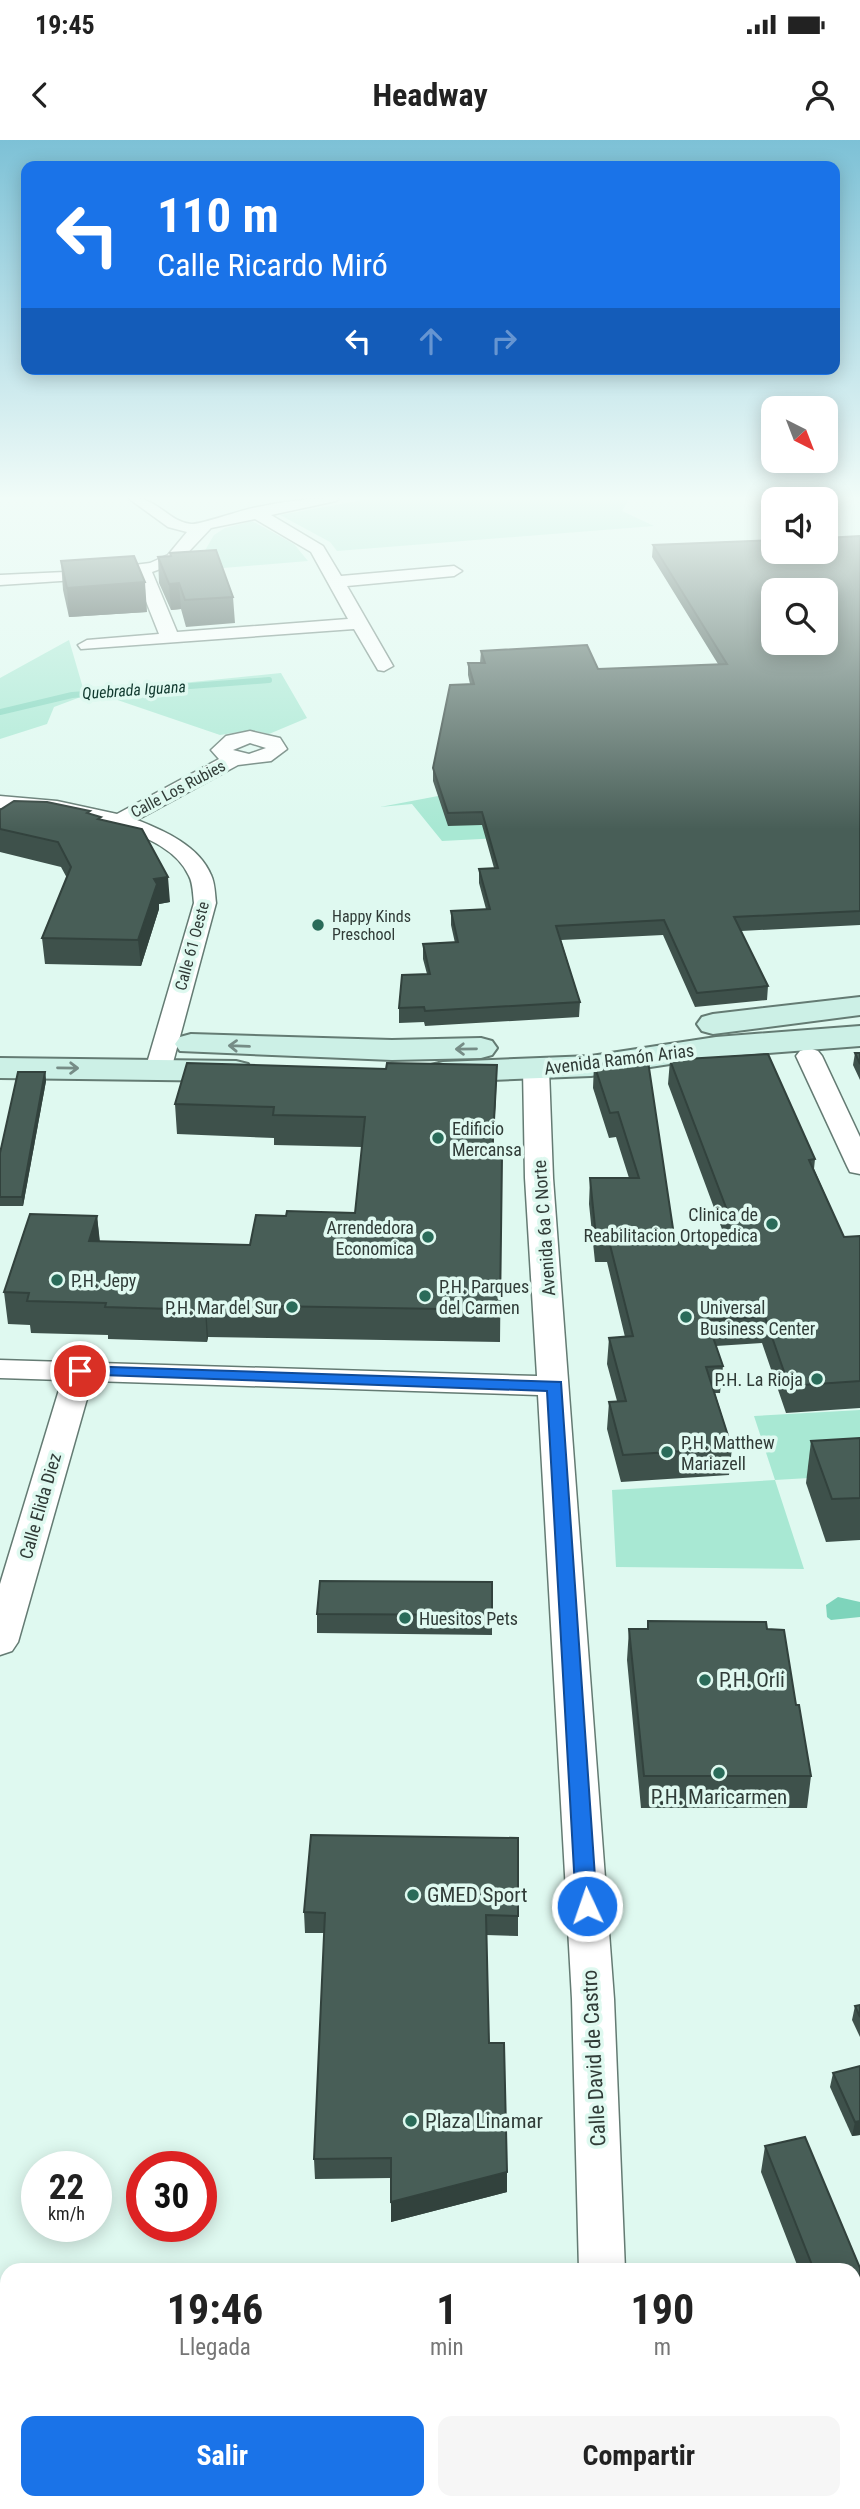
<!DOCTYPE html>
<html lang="es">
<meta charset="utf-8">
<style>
:root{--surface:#fff;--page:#f6f6f6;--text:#222;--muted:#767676;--accent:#1a73e8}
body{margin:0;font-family:"Roboto Condensed",sans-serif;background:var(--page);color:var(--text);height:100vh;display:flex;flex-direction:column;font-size:26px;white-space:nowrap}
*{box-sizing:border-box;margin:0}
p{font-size:23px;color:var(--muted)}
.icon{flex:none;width:38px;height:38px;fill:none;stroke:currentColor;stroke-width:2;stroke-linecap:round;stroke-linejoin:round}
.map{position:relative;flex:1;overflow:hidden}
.sheet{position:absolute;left:0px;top:2123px;width:861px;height:247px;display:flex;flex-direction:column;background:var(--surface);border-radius:21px 21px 0 0;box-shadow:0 4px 18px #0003}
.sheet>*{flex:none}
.guide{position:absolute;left:21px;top:21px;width:819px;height:214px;border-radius:14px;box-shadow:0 4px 18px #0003;background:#1a73e8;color:#fff;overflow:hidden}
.needle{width:46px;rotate:138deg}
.controls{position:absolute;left:761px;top:256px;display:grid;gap:14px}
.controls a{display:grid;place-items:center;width:77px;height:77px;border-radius:14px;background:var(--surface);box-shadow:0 4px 18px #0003;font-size:35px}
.speed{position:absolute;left:21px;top:2011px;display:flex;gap:14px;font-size:35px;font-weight:700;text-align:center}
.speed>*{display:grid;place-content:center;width:91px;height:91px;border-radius:50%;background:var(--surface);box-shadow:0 4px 18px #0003;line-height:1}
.speed small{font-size:18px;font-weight:400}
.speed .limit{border:10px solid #d22;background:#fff;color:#111}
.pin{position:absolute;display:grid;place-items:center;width:60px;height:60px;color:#fff;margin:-30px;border:4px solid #fff;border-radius:50%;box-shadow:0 2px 7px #0007}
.me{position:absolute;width:77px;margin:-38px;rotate:357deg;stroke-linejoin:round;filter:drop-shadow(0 0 5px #0008)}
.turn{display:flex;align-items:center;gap:24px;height:147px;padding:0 21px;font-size:32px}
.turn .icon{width:91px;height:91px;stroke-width:2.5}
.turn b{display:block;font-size:49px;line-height:60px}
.lanes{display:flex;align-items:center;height:66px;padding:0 21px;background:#0003;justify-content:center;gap:35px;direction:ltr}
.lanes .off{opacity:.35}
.eta{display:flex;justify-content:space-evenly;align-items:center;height:119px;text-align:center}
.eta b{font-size:42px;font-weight:700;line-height:49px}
.primary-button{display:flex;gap:14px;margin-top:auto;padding:14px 21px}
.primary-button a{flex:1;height:80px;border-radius:14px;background:var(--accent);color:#fff;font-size:28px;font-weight:700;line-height:80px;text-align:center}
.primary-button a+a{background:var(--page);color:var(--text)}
.status{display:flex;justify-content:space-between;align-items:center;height:49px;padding:0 35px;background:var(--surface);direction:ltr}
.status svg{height:19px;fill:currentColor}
header{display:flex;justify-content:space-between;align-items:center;height:91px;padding:0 21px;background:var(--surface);font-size:32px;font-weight:700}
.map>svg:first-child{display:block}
.green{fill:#a8e8d3}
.water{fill:#7ed4bb}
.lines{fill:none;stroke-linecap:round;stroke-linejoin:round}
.stream{stroke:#7ed4bb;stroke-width:6}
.street-casing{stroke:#647b73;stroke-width:3}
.secondary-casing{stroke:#647b73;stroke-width:4}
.street{fill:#fff;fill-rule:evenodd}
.secondary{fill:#ccf0e6;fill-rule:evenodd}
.wall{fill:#3e514b}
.shaded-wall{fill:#32423d}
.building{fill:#485e57;stroke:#32423d;stroke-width:2;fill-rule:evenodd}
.oneway{stroke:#768c86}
.route{fill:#1a73e8;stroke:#114b97;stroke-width:2}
.poi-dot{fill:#2a6b59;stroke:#dff9f0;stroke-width:2.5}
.labels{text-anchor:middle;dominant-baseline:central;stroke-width:7;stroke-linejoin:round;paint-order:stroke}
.far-water-label{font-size:16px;font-style:italic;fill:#0f382d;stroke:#dff9f0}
.far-street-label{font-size:16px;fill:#303b37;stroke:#dff9f0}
.far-poi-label{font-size:16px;fill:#303b37;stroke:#dff9f0;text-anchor:start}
.street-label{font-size:18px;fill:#303b37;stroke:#dff9f0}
.poi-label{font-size:18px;fill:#303b37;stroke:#dff9f0;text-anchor:start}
.near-poi-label{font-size:21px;fill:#303b37;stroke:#dff9f0;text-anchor:start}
.near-street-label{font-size:21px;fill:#303b37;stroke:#dff9f0}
</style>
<div class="status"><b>19:45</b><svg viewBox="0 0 49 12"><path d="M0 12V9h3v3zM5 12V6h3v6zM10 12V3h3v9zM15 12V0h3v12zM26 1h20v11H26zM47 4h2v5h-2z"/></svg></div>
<header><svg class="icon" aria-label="back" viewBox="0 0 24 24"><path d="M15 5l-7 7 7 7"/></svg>Headway<svg class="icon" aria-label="person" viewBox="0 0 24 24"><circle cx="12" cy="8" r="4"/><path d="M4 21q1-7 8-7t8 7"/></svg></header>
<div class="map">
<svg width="860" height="2369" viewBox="0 0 860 2369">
<rect width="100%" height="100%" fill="#dff9f0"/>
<!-- green -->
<g class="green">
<polygon points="374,358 630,358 622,371 654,386 337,411 330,402 280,375"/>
<polygon points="252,381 294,404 308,421 176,432 200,419 214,395 225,388"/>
<polygon points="69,500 83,548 94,552 281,533 307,578 269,594 252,590 220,595 94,552 54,567 47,584 0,599 0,538"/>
<polygon points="438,656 860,680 442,701 412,664 380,667"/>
<polygon points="860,1270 860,1335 775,1340 804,1429 616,1427 612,1350 775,1340 754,1276"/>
</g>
<!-- water -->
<polygon class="water" points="838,1457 860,1462 860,1477 831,1480 827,1477 826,1465"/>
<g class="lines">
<!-- stream -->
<polyline class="stream" points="0,572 72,555 269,540"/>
<!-- street casing -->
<g class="street-casing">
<g id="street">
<path d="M128,358C158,356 166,381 191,384C200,385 241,370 253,368C280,362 310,358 339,358L336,361L271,375L323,406L341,436L454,426L462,431L454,436L347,446L393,526L384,531L378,530L354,489L81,509L78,505L87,500L159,494L136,436L0,445V435L87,431L150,423L168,415L187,392L168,387ZM255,379L311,412L348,479L177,492L152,432L179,422L211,388Z"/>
<path d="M250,591L280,598L287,609L271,621L238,625L137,680C165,691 199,706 211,735C215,743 215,755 216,763L171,930L167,935H149L145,930L194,763C193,755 193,743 189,736C167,684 49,671 0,668V656L57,661L117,674L219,619L211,610L226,596ZM250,603L266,608L249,614L233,610Z"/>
<polygon points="809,908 818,911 822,916 860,997 860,1034 850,1032 847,1026 796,916 800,911"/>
<polygon points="536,921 545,924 549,929 553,1038 614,1859 625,2130 579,2130 572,1859 538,1255 92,1241 18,1502 12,1511 0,1515 0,1444 62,1240 0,1238 0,1220 537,1236 525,1038 523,929 527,924"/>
<rect x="584" y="2362" width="50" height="7"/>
</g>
</g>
<!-- secondary casing -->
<g class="secondary-casing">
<g id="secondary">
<polygon points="860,857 860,875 713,894 702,891 697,884 702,877 713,874"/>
<polygon points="860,886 860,906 716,917 591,936 443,942 431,939 427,932 431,925 443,922 591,916 716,897"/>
<polygon points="191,894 392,900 481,898 492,901 497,908 492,915 481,918 392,920 180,911 175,904 180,897"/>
<polygon points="0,918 236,921 248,924 252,931 248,938 236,941 0,938"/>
</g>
</g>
<!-- street -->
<use href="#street" class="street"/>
<!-- secondary -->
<use href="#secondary" class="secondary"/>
</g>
<!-- wall -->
<g class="wall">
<polygon points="860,396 860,785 741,791 768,846 767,860 695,867 663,795 561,800 580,862 579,877 425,886 424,882 399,883 399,868 427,834 423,819 423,804 455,803 451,785 451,771 486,769 479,743 479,729 494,728 482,685 448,686 433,641 433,628 470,544 468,535 468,523 480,523 481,511 598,529 718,524 652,417 653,405"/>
<polygon points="170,413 233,457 235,483 186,487 181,469 171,470 159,443 158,417 170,416"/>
<polygon points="61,421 147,472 69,477 63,450"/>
<polygon points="0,670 90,674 102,680 170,762 159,764 159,769 141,826 45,824 42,798 67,738 61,727 0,712"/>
<polygon points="855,913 860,913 860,940 853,925"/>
<polygon points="670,920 815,1019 814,1029 844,1097 860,1096 860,1268 786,1273 762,1203 716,1206 723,1226 720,1253 715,1253 732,1308 729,1335 621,1342 607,1289 609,1262 617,1261 607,1224 609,1198 625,1197 607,1122 595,1122 589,1064 590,1038 629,1038 616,997 609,998 593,948 594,924 648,921 675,1102 726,1100 668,944"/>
<polygon points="497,925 493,1017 502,1017 500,1202 208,1197 207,1202 108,1199 108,1195 31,1193 30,1185 8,1184 4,1152 97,1076 100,1102 250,1105 286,1076 355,1073 362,1007 274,1005 274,998 177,994 175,964 386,929"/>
<polygon points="45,932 46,941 23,1066 0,1066 0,1013"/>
<polygon points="860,1298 860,1400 826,1402 806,1343 811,1301"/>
<polygon points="492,1442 492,1495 317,1493 317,1474"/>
<polygon points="648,1481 767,1489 796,1565 811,1636 807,1668 641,1668 627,1520 629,1489 647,1489"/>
<polygon points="304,1772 518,1776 518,1796 486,1795 489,1903 507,2032 507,2052 391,2082 391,2038 315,2039 314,2019 324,1793 305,1793"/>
<polygon points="860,1865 860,1897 852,1880 855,1866"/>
<polygon points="860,1926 860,1995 852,1996 830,1947 833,1933"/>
<polygon points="765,2006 860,2128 860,2329 854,2331 854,2130 799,2130 761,2032"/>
</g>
<!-- shaded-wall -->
<g class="shaded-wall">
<polygon points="145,442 147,472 69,477 67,448"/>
<polygon points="179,443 181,469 171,470 169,444"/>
<polygon points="168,737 170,762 159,764 159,769 141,826 138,800 154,739"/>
<polygon points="497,925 496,955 491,1048 492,1017"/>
<polygon points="45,932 46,941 23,1066 22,1057"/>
<polygon points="97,1076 100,1107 89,1101"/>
<polygon points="206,1165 208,1197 207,1202 205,1170"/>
<polygon points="860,1981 860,1995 852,1996 855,1982"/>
<polygon points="507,2032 507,2052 391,2082 391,2062"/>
<polygon points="860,2306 860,2329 854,2331 854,2308"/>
</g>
<!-- building -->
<g class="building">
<path d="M860,396V771L734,777L768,846L697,853L664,780L556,786L580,862L425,871L424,867L399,868L402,835L430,834L423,804L458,802L451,771L490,769L479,729L498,728L482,672L448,673L433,628L450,545L474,544L468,523H485L481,511L587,505L598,529L727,524L653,405L774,400V411H826V398ZM774,450H826V502H774Z"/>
<polygon points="216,410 233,457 185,460 179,443 169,444 158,417 171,416 170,413"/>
<polygon points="134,416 145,442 67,448 61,421"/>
<polygon points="14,661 47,662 90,671 87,673 101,677 98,679 142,689 168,737 154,739 157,744 138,800 42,798 71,727 58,702 0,689 0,670"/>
<polygon points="855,913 860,913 860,924"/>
<polygon points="768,914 815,1019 809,1020 844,1097 860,1096 860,1241 789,1246 765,1177 707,1180 723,1226 706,1227 732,1308 623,1315 609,1262 626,1261 609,1198 633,1196 608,1097 596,1097 590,1038 639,1038 618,972 610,973 594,924 648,921 675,1102 738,1099 670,920"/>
<polygon points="187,923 386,929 387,923 497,925 492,1017 502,1017 500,1170 206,1165 205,1170 105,1167 106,1163 27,1161 29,1153 4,1152 30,1074 97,1076 89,1101 250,1105 256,1075 286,1076 287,1071 355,1073 365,977 273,975 274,967 175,964"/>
<polygon points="18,932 45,932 22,1057 0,1057 0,1013"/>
<polygon points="860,1298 860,1358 832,1359 811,1301"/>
<polygon points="320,1441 492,1442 492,1475 317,1474"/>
<polygon points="648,1481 766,1482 767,1489 784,1490 796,1565 799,1565 811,1636 644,1636 629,1489 648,1489"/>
<polygon points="311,1695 518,1698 518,1776 486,1775 489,1903 504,1903 507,2032 391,2062 391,2018 314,2019 325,1773 304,1772"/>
<polygon points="860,1865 860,1877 855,1866"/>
<polygon points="860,1926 860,1981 855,1982 833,1933"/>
<polygon points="805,1997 860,2128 860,2306 854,2308 854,2130 814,2130 765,2006"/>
</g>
<!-- one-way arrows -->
<defs><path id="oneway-shaft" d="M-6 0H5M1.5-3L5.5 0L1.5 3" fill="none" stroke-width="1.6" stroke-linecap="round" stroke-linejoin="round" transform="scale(1.75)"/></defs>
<g class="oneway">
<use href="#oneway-shaft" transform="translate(239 906) rotate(-178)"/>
<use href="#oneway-shaft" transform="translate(466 909) rotate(179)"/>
<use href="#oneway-shaft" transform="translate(68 928) rotate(1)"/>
</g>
<!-- sky -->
<linearGradient id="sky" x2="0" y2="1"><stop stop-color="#7dc1d6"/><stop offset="0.52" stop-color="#f1fcf8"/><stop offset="1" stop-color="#f1fcf8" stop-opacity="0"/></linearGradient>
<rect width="860" height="689" fill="url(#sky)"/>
<!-- route -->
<polygon class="route" points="80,1226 561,1242 597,1766 594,1772 587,1774 579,1772 576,1766 547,1251 74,1234 74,1227"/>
<!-- markers -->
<g class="poi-dot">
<circle cx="318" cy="785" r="7"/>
<circle cx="438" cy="998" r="7"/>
<circle cx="772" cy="1084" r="7"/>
<circle cx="428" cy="1097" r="7"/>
<circle cx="57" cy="1140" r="7"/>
<circle cx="425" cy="1156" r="7"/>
<circle cx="292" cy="1167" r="7"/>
<circle cx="686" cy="1177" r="7"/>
<circle cx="817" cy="1239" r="7"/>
<circle cx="667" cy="1312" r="7"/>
<circle cx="405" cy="1478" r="7"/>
<circle cx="705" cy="1540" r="7"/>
<circle cx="719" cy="1633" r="7"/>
<circle cx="413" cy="1755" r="7"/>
<circle cx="411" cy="1981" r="7"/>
</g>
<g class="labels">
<!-- far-water labels -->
<g class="far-water-label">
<text transform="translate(134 550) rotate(-4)">Quebrada Iguana</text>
</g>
<!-- far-street labels -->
<g class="far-street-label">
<text transform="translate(178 649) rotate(-28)">Calle Los Rubies</text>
<text transform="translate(192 806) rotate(-75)">Calle 61 Oeste</text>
</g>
<!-- far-poi labels -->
<g class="far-poi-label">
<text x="332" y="776">Happy Kinds<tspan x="332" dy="18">Preschool</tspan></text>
</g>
<!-- street labels -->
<g class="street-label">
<text transform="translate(619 919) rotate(-7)">Avenida Ramón Arias</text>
<text transform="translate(544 1088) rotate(-94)">Avenida 6a C Norte</text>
<text transform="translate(40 1366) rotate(-74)">Calle Elida Diez</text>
</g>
<!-- poi labels -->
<g class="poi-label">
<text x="452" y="988">Edificio<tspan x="452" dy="21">Mercansa</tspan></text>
<text x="758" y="1074" text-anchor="end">Clinica de<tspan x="758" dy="21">Reabilitacion Ortopedica</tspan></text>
<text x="414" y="1087" text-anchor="end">Arrendedora<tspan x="414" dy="21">Economica</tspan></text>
<text x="71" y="1140">P.H. Jepy</text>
<text x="439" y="1146">P.H. Parques<tspan x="439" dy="21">del Carmen</tspan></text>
<text x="278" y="1167" text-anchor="end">P.H. Mar del Sur</text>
<text x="700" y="1167">Universal<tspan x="700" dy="21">Business Center</tspan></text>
<text x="803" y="1239" text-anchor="end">P.H. La Rioja</text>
<text x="681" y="1302">P.H. Matthew<tspan x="681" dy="21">Mariazell</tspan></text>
<text x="419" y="1478">Huesitos Pets</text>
</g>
<!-- near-poi labels -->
<g class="near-poi-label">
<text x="719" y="1540">P.H. Orli</text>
<text x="719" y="1657" text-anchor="middle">P.H. Maricarmen</text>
<text x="427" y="1755">GMED Sport</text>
<text x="425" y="1981">Plaza Linamar</text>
</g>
<!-- near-street labels -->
<g class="near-street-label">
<text transform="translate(594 1918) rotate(-93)">Calle David de Castro</text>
</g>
</g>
</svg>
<div class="controls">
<a><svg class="needle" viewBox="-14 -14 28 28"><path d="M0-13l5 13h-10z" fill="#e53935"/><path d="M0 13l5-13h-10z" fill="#767676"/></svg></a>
<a><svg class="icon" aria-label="sound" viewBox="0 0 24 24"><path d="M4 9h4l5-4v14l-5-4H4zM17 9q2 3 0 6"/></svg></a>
<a><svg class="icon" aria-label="search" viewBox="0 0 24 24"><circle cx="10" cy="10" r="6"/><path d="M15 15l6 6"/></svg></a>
</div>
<div class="speed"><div>22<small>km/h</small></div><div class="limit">30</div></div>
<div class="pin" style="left:80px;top:1231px;background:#d93025"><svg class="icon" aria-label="arrive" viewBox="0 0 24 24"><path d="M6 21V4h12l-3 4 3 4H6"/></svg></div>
<svg class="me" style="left:587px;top:1766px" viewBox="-20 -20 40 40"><circle r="17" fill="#1a73e8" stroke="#fff" stroke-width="3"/><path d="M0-11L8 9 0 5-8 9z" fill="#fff"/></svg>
<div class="guide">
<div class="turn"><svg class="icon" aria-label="left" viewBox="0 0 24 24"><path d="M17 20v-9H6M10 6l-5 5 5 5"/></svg><div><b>110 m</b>Calle Ricardo Miró</div></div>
<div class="lanes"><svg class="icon" aria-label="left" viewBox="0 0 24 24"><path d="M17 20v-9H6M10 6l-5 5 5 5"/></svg><svg class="icon off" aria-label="ahead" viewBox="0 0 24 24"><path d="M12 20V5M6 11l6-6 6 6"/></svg><svg class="icon off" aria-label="right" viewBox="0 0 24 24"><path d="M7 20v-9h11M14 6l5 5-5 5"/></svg></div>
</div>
<section class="sheet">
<div class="eta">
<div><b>19:46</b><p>Llegada</p></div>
<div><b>1</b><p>min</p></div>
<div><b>190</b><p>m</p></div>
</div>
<div class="primary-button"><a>Salir</a><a>Compartir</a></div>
</section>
</div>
